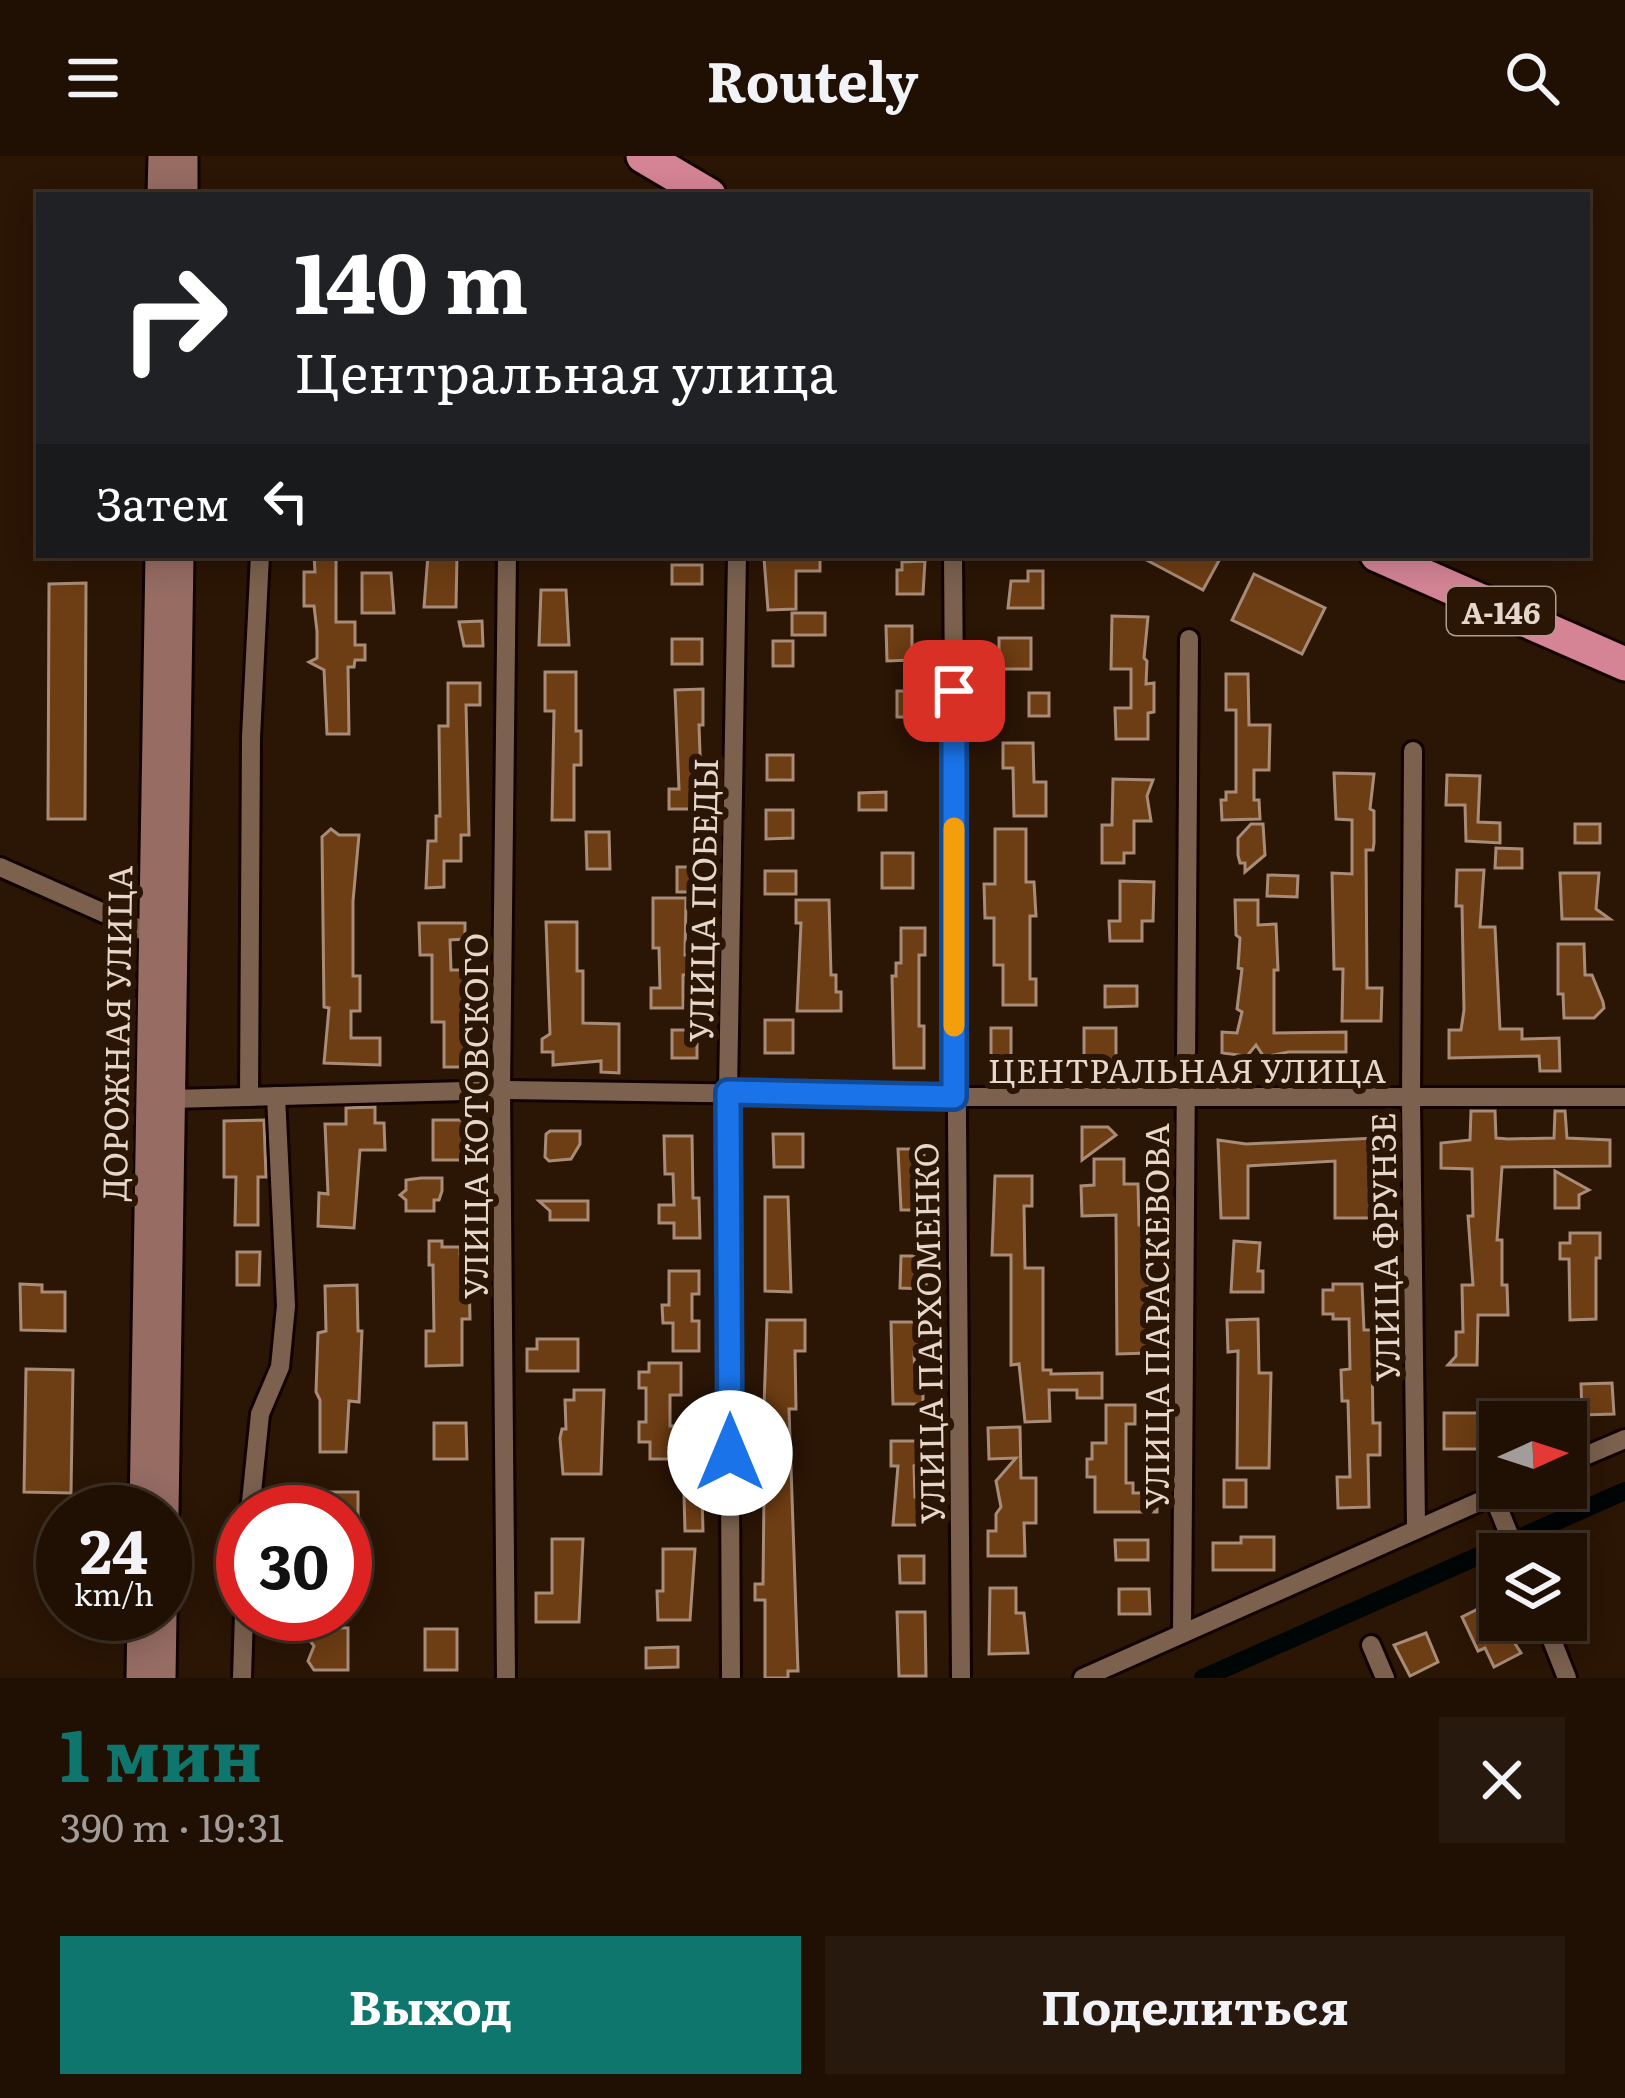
<!DOCTYPE html>
<html lang="ru">
<meta charset="utf-8">
<style>
:root{--surface:#201004;--page:#28190e;--text:#f1f3f6;--muted:#a29d9a;--line:#3d3026;--accent:#0f766e}
body{margin:0;font-family:Literata,serif;background:var(--page);color:var(--text);height:100vh;display:flex;flex-direction:column;font-size:45px;white-space:nowrap}
*{box-sizing:border-box;margin:0}
p{font-size:39px;color:var(--muted)}
.icon{flex:none;width:66px;height:66px;fill:none;stroke:currentColor;stroke-width:2;stroke-linecap:round;stroke-linejoin:round}
.map{position:relative;height:1522px;overflow:hidden}
.side{display:flex;flex-direction:column;background:var(--surface);flex:1}
.side>*{flex:none}
.top-card{position:absolute;left:36px;top:36px;width:1554px;height:366px;border-radius:0px;box-shadow:0 6px 30px #0003,0 0 0 3px var(--line);background:#202124;color:#fff;overflow:hidden}
.needle{width:78px;rotate:87deg}
.buttons{position:absolute;left:1479px;top:1245px;display:grid;gap:24px}
.buttons a{display:grid;place-items:center;width:108px;height:108px;border-radius:0px;background:var(--surface);box-shadow:0 6px 30px #0003,0 0 0 3px var(--line);font-size:60px}
.speed{position:absolute;left:36px;top:1329px;display:flex;gap:24px;font-size:60px;font-weight:700;text-align:center}
.speed>*{display:grid;place-content:center;width:156px;height:156px;border-radius:50%;background:var(--surface);box-shadow:0 6px 30px #0003,0 0 0 3px var(--line);line-height:1}
.speed small{font-size:30px;font-weight:400}
.speed .limit{border:18px solid #d22;background:#fff;color:#111}
.pin{position:absolute;display:grid;place-items:center;width:102px;height:102px;color:#fff;margin:-51px;border-radius:24px;box-shadow:0 6px 18px #0006}
.me{position:absolute;width:132px;margin:-66px;rotate:0deg;stroke-linejoin:round;filter:drop-shadow(0 0 9px #0008)}
.turn{display:flex;align-items:center;gap:42px;height:252px;padding:0 60px;font-size:54px}
.turn .icon{width:156px;height:156px;stroke-width:2.5}
.turn b{display:block;font-size:84px;line-height:102px}
.then{display:flex;align-items:center;height:114px;padding:0 60px;background:#0003;gap:24px;font-size:45px}
.round{display:grid;place-items:center;flex:none;width:126px;height:126px;border-radius:0px;background:var(--page)}
.head{display:flex;align-items:center;justify-content:space-between;height:204px;padding:0 60px}
h1{font-size:72px;font-weight:700;line-height:90px;color:var(--accent)}
.action{display:flex;gap:24px;margin-top:auto;padding:24px 60px}
.action a{flex:1;height:138px;border-radius:0px;background:var(--accent);color:#fff;font-size:48px;font-weight:700;line-height:138px;text-align:center}
.action a+a{background:var(--page);color:var(--text)}
header{display:flex;justify-content:space-between;align-items:center;height:156px;padding:0 60px;background:var(--surface);font-size:54px;font-weight:700}
.map>svg:first-child{display:block}
.lines{fill:none;stroke-linecap:round;stroke-linejoin:round}
.canal{stroke:#000506;stroke-width:18}
.building{fill:#6d3d13;stroke:#a88c78;stroke-width:3}
.street-casing{stroke:#120200;stroke-width:24}
.secondary-casing{stroke:#120200;stroke-width:33}
.highway-casing{stroke:#120200;stroke-width:39}
.street{stroke:#7b614e;stroke-width:18}
.secondary{stroke:#966c63;stroke-width:27}
.highway{stroke:#d48495;stroke-width:33}
.route-casing{stroke:#114b97;stroke-width:30}
.route{stroke:#1a73e8;stroke-width:21}
.slow{stroke:#f59e0b;stroke-width:21}
.labels{text-anchor:middle;dominant-baseline:central;stroke-width:12;stroke-linejoin:round;paint-order:stroke}
.shield{fill:#2b1505;stroke:#ae9d90;stroke-width:3}
.shield-label{font-size:30px;font-weight:bold;fill:#e6d7cc}
.street-label{font-size:33px;fill:#e6d7cc;stroke:#2b1505}
</style>
<header><svg class="icon" aria-label="menu" viewBox="0 0 24 24"><path d="M4 6h16M4 12h16M4 18h16"/></svg>Routely<svg class="icon" aria-label="search" viewBox="0 0 24 24"><circle cx="10" cy="10" r="6"/><path d="M15 15l6 6"/></svg></header>
<div class="map">
<svg width="1625" height="1522" viewBox="0 0 1625 1522">
<rect width="100%" height="100%" fill="#2b1505"/>
<g class="lines">
<!-- canal -->
<polyline class="canal" points="1203,1522 1625,1335"/>
</g>
<!-- building -->
<g class="building">
<polygon points="314,399 336,399 336,466 355,466 355,489 365,489 365,504 355,504 354,511 348,511 349,578 327,578 324,514 309,506 317,502 317,475 314,450 304,450 304,416 315,416"/>
<polygon points="428,399 457,399 456,451 424,451"/>
<polygon points="1137,399 1222,399 1203,434"/>
<polygon points="764,402 820,402 820,415 796,415 796,453 768,454"/>
<polygon points="925,405 923,438 897,438 897,414 902,414 902,406"/>
<rect x="672" y="409" width="30" height="19"/>
<polygon points="1028,415 1043,415 1043,452 1008,452 1011,425 1028,425"/>
<polygon points="362,417 391,417 394,457 362,457"/>
<polygon points="1254,418 1325,452 1302,498 1232,464"/>
<polygon points="86,427 85,663 48,663 49,428"/>
<polygon points="541,434 566,434 569,489 539,489"/>
<rect x="792" y="457" width="33" height="22"/>
<polygon points="1112,460 1148,461 1144,502 1147,505 1146,528 1154,527 1154,556 1148,557 1148,583 1116,583 1115,552 1131,552 1131,513 1111,513"/>
<polygon points="482,465 483,490 464,490 459,466"/>
<polygon points="886,470 912,470 912,504 887,505"/>
<rect x="999" y="482" width="32" height="31"/>
<rect x="672" y="483" width="30" height="25"/>
<rect x="773" y="485" width="20" height="25"/>
<polygon points="545,516 576,516 576,575 581,575 581,609 574,609 574,664 552,664 554,555 545,555"/>
<polygon points="1226,518 1248,518 1249,569 1270,569 1269,614 1254,614 1254,644 1259,644 1260,663 1222,664 1221,644 1226,644 1226,636 1236,636 1236,554 1226,554"/>
<polygon points="448,527 480,527 480,549 466,549 469,679 461,679 461,705 444,705 444,731 426,732 428,685 436,685 436,660 440,660 439,570 448,570"/>
<polygon points="703,533 703,569 699,569 702,653 669,653 669,633 679,633 675,534"/>
<polygon points="897,535 924,535 925,561 897,561"/>
<rect x="1029" y="537" width="20" height="23"/>
<polygon points="1003,587 1033,587 1034,626 1046,626 1046,660 1014,660 1013,612 1003,612"/>
<rect x="767" y="599" width="26" height="25"/>
<polygon points="1334,617 1374,618 1370,653 1374,655 1374,687 1373,694 1366,694 1367,832 1382,832 1381,865 1342,865 1343,813 1334,813 1332,717 1352,718 1352,664 1336,663"/>
<polygon points="1447,619 1480,620 1478,666 1500,667 1500,687 1466,685 1465,649 1446,649"/>
<polygon points="1113,623 1153,624 1147,640 1151,665 1134,665 1134,697 1124,697 1124,707 1102,707 1102,669 1112,669"/>
<polygon points="886,636 886,654 859,654 859,637"/>
<polygon points="766,654 793,654 793,682 766,683"/>
<polygon points="1251,668 1263,668 1265,699 1245,716 1245,707 1240,707 1238,699 1238,682"/>
<rect x="1575" y="668" width="25" height="19"/>
<polygon points="331,673 339,679 359,679 353,745 353,820 360,820 360,855 351,855 351,882 380,882 380,909 324,907 329,852 324,851 322,681"/>
<polygon points="995,673 1026,673 1026,726 1034,726 1036,760 1030,760 1030,823 1036,823 1036,849 1003,849 1003,809 994,809 994,762 985,762 984,728 995,728"/>
<polygon points="586,676 609,676 610,713 587,713"/>
<polygon points="1496,692 1522,693 1522,712 1495,712"/>
<rect x="882" y="697" width="31" height="35"/>
<polygon points="677,711 697,711 698,736 677,736"/>
<polygon points="1457,714 1484,714 1480,771 1495,771 1500,873 1522,873 1522,883 1559,882 1560,915 1540,915 1539,900 1449,902 1449,874 1461,874 1464,854 1462,750 1456,750"/>
<rect x="765" y="715" width="31" height="23"/>
<polygon points="1560,717 1599,717 1596,753 1610,763 1562,763"/>
<polygon points="1268,719 1298,720 1297,741 1267,740"/>
<polygon points="1120,725 1154,726 1153,765 1142,765 1142,785 1110,785 1109,765 1120,765"/>
<polygon points="653,742 686,742 685,799 692,799 692,819 683,819 683,852 651,852 651,832 660,832 659,792 653,792"/>
<polygon points="796,744 829,744 831,819 836,819 836,836 841,836 841,855 797,855 801,767 796,767"/>
<polygon points="1235,744 1258,744 1258,769 1276,768 1278,814 1274,814 1274,877 1346,876 1346,896 1288,896 1264,901 1256,889 1247,900 1222,897 1222,876 1237,877 1242,856 1237,853 1242,813 1238,812 1240,782 1236,779"/>
<polygon points="546,766 577,766 577,815 583,815 583,867 619,868 619,917 601,916 601,905 553,909 553,896 542,896 542,883 550,878"/>
<polygon points="419,767 465,767 465,783 450,784 451,814 463,814 463,883 471,883 471,911 444,911 444,866 432,866 432,799 420,799"/>
<polygon points="901,772 925,772 925,799 919,799 919,870 924,870 924,912 894,912 892,820 896,820 896,807 901,807"/>
<polygon points="1558,788 1584,788 1585,819 1592,819 1603,846 1604,852 1594,862 1564,862 1563,838 1558,838"/>
<polygon points="1105,830 1137,830 1137,850 1105,851"/>
<rect x="765" y="864" width="28" height="33"/>
<rect x="991" y="872" width="20" height="30"/>
<rect x="1084" y="872" width="32" height="32"/>
<rect x="672" y="874" width="25" height="28"/>
<polygon points="375,951 375,967 384,967 385,994 360,994 354,1072 318,1070 319,1037 328,1038 325,968 346,968 346,952"/>
<polygon points="1471,955 1495,955 1496,982 1508,983 1554,982 1555,955 1565,955 1567,982 1610,984 1610,1010 1502,1011 1497,1084 1502,1084 1502,1129 1507,1129 1508,1159 1478,1159 1477,1209 1448,1209 1456,1200 1456,1176 1463,1176 1462,1129 1473,1129 1468,1060 1473,1060 1472,1013 1441,1012 1441,987 1470,984"/>
<polygon points="264,964 266,1021 258,1021 258,1069 235,1069 236,1021 224,1021 224,965"/>
<polygon points="433,964 468,964 469,1004 433,1004"/>
<polygon points="1082,971 1108,971 1116,979 1082,1004"/>
<polygon points="550,975 580,975 580,988 571,1003 549,1005 545,1001 546,978"/>
<polygon points="773,978 803,978 803,1011 774,1011"/>
<polygon points="664,980 692,980 693,1042 699,1042 700,1082 674,1082 674,1067 659,1067 659,1049 674,1049 673,1018 665,1018"/>
<polygon points="1376,982 1372,1062 1335,1062 1335,1005 1248,1010 1248,1062 1221,1062 1218,984 1246,988"/>
<polygon points="898,993 924,993 924,1030 929,1030 929,1054 901,1054"/>
<polygon points="1094,1003 1124,1003 1124,1028 1138,1028 1139,1069 1148,1069 1149,1197 1117,1198 1116,1059 1082,1060 1081,1030 1094,1029"/>
<polygon points="1555,1015 1589,1034 1579,1039 1579,1052 1555,1052"/>
<polygon points="995,1020 1032,1020 1032,1050 1024,1050 1025,1112 1043,1112 1043,1214 1051,1214 1051,1218 1102,1217 1102,1242 1077,1242 1077,1234 1049,1234 1050,1265 1025,1266 1019,1208 1011,1209 1011,1099 992,1099"/>
<polygon points="421,1022 442,1022 442,1035 439,1044 434,1044 434,1055 406,1055 406,1044 400,1039 406,1034 406,1024"/>
<polygon points="765,1041 788,1041 791,1136 765,1135"/>
<polygon points="539,1045 588,1045 588,1064 550,1064 550,1055"/>
<polygon points="1570,1077 1600,1077 1600,1102 1596,1102 1596,1163 1570,1164 1569,1103 1560,1103 1560,1087 1570,1087"/>
<polygon points="429,1085 442,1085 442,1091 460,1091 461,1122 469,1121 470,1163 462,1163 462,1209 426,1210 426,1175 434,1175 433,1109 429,1109"/>
<polygon points="1234,1085 1260,1087 1258,1115 1263,1115 1263,1136 1231,1136"/>
<polygon points="237,1096 260,1096 259,1129 237,1129"/>
<polygon points="901,1100 927,1100 926,1133 900,1132"/>
<polygon points="669,1115 699,1115 699,1138 692,1138 692,1165 699,1165 699,1195 673,1195 673,1167 663,1167 662,1149 669,1149"/>
<polygon points="20,1128 42,1129 42,1136 65,1136 65,1175 21,1174"/>
<polygon points="1333,1128 1362,1128 1364,1174 1376,1174 1376,1197 1372,1197 1373,1267 1380,1267 1380,1299 1368,1299 1369,1351 1338,1352 1337,1321 1350,1321 1348,1245 1342,1245 1341,1214 1350,1213 1349,1163 1333,1163 1333,1158 1323,1158 1323,1134 1333,1134"/>
<polygon points="357,1129 358,1175 362,1175 359,1246 349,1245 346,1296 320,1296 320,1244 316,1236 318,1177 326,1175 325,1130"/>
<polygon points="1258,1163 1259,1217 1271,1217 1269,1312 1237,1312 1238,1195 1228,1196 1227,1164"/>
<polygon points="767,1164 805,1164 805,1195 795,1195 796,1253 789,1253 798,1515 788,1515 788,1522 765,1522 765,1444 755,1444 755,1428 763,1428 764,1339 773,1339 773,1308 762,1308"/>
<polygon points="891,1166 925,1166 925,1196 914,1196 915,1224 923,1224 923,1248 893,1248"/>
<polygon points="537,1183 578,1183 578,1215 527,1215 527,1193 537,1193"/>
<polygon points="649,1207 681,1207 681,1239 670,1239 670,1270 682,1270 682,1303 650,1303 650,1286 639,1286 639,1266 646,1266 646,1232 639,1232 639,1216 649,1216"/>
<polygon points="26,1213 73,1214 71,1337 24,1336"/>
<polygon points="1612,1227 1614,1258 1582,1259 1581,1228"/>
<polygon points="574,1234 604,1234 601,1318 563,1318 560,1282 562,1273 566,1273 565,1244 574,1244"/>
<polygon points="1106,1249 1135,1249 1135,1268 1126,1268 1126,1327 1133,1327 1133,1337 1157,1337 1157,1356 1095,1356 1095,1321 1087,1321 1087,1303 1092,1303 1092,1287 1106,1287"/>
<rect x="1444" y="1257" width="49" height="36"/>
<polygon points="434,1267 466,1267 467,1303 434,1303"/>
<polygon points="1020,1271 1021,1322 1036,1322 1036,1367 1024,1367 1025,1400 988,1400 988,1375 996,1375 996,1358 1001,1351 996,1325 1016,1302 989,1303 988,1272"/>
<polygon points="891,1285 924,1285 924,1310 914,1310 915,1341 922,1341 922,1369 893,1369 898,1310 891,1310"/>
<rect x="1224" y="1324" width="22" height="27"/>
<polygon points="309,1336 358,1336 358,1362 345,1362 345,1356 309,1356"/>
<polygon points="684,1339 702,1339 703,1375 685,1375"/>
<polygon points="1241,1381 1274,1381 1274,1414 1213,1414 1213,1387 1241,1387"/>
<polygon points="552,1383 583,1383 579,1466 536,1466 536,1437 552,1437"/>
<polygon points="1115,1384 1148,1384 1148,1404 1116,1404"/>
<polygon points="663,1393 695,1393 690,1464 658,1464 657,1435 663,1435"/>
<polygon points="899,1400 924,1400 924,1427 900,1427"/>
<polygon points="990,1432 1016,1432 1016,1457 1024,1457 1028,1497 989,1498"/>
<polygon points="1119,1433 1149,1433 1150,1458 1119,1458"/>
<polygon points="1500,1442 1500,1464 1521,1497 1494,1511 1485,1492 1478,1495 1462,1461"/>
<polygon points="897,1456 925,1456 926,1520 899,1520"/>
<polygon points="307,1471 348,1472 348,1514 314,1514 308,1505 314,1490 307,1481"/>
<rect x="425" y="1473" width="32" height="41"/>
<polygon points="1426,1477 1438,1506 1410,1520 1394,1489"/>
<polygon points="678,1491 678,1511 646,1512 646,1492"/>
</g>
<g class="lines">
<!-- street casing -->
<g class="street-casing">
<g id="street">
<polyline points="953,399 961,1522"/>
<polyline points="1413,595 1411,944 1416,1371"/>
<polyline points="0,711 160,782"/>
<polyline points="249,941 251,581 260,399"/>
<polyline points="172,943 501,934 954,941 1625,941"/>
<polyline points="1566,1308 1625,1283"/>
<polyline points="1493,1339 1517,1398"/>
<polyline points="250,1356 260,1258 280,1211 286,1150 276,940"/>
<polyline points="1544,1464 1567,1522"/>
<polyline points="1182,1477 1189,483"/>
<polyline points="1371,1489 1385,1522"/>
<polyline points="242,1522 244,1458"/>
<polyline points="506,1522 501,934 507,399"/>
<polyline points="731,1522 728,936 737,399"/>
<polyline points="1083,1522 1510,1332"/>
</g>
</g>
<!-- secondary casing -->
<g class="secondary-casing">
<g id="secondary">
<polyline points="161,39 162,0"/>
<polyline points="184,39 184,0"/>
<polyline points="143,1356 159,399"/>
<polyline points="165,1356 180,399"/>
<polyline points="140,1522 141,1458"/>
<polyline points="162,1522 163,1458"/>
</g>
</g>
<!-- highway casing -->
<g class="highway-casing">
<g id="highway">
<polyline points="643,0 709,39"/>
<polyline points="1377,399 1625,508"/>
</g>
</g>
<!-- street -->
<use href="#street" class="street"/>
<!-- secondary -->
<use href="#secondary" class="secondary"/>
<!-- highway -->
<use href="#highway" class="highway"/>
</g>
<g class="lines">
<!-- route casing -->
<g class="route-casing">
<polyline id="route" points="730,1297 728,936 954,941 954,535"/>
</g>
<!-- route -->
<use href="#route" class="route"/>
<!-- slow -->
<polyline class="slow" points="954,672 954,870"/>
</g>
<g class="labels">
<!-- shield labels -->
<rect class="shield" x="1447" y="431" width="108" height="48" rx="9"/>
<g class="shield-label">
<text x="1501" y="455">А-146</text>
</g>
<!-- street labels -->
<g class="street-label">
<text transform="translate(701 744) rotate(-89)">УЛИЦА ПОБЕДЫ</text>
<text transform="translate(115 877) rotate(-89)">ДОРОЖНАЯ УЛИЦА</text>
<text x="1187" y="912">ЦЕНТРАЛЬНАЯ УЛИЦА</text>
<text transform="translate(473 960) rotate(-90)">УЛИЦА КОТОВСКОГО</text>
<text transform="translate(1383 1091) rotate(-91)">УЛИЦА ФРУНЗЕ</text>
<text transform="translate(1154 1160) rotate(-90)">УЛИЦА ПАРАСКЕВОВА</text>
<text transform="translate(927 1177) rotate(-91)">УЛИЦА ПАРХОМЕНКО</text>
</g>
</g>
</svg>
<div class="buttons">
<a><svg class="needle" viewBox="-14 -14 28 28"><path d="M0-13l5 13h-10z" fill="#e53935"/><path d="M0 13l5-13h-10z" fill="#a29d9a"/></svg></a>
<a><svg class="icon" aria-label="layers" viewBox="0 0 24 24"><path d="M12 4l9 5-9 5-9-5zM3 14l9 5 9-5"/></svg></a>
</div>
<div class="speed"><div>24<small>km/h</small></div><div class="limit">30</div></div>
<div class="pin" style="left:954px;top:535px;background:#d93025"><svg class="icon" aria-label="arrive" viewBox="0 0 24 24"><path d="M6 21V4h12l-3 4 3 4H6"/></svg></div>
<svg class="me" style="left:730px;top:1297px" viewBox="-20 -20 40 40"><circle r="19" fill="#fff"/><path d="M0-13L10 11 0 6-10 11z" fill="#1a73e8"/></svg>
<div class="top-card">
<div class="turn"><svg class="icon" aria-label="right" viewBox="0 0 24 24"><path d="M7 20v-9h11M14 6l5 5-5 5"/></svg><div><b>140 m</b>Центральная улица</div></div>
<div class="then">Затем<svg class="icon" aria-label="left" viewBox="0 0 24 24"><path d="M17 20v-9H6M10 6l-5 5 5 5"/></svg></div>
</div>
</div>
<section class="side">
<div class="head"><div><h1>1 мин</h1><p>390 m · 19:31</p></div><a class="round"><svg class="icon" aria-label="close" viewBox="0 0 24 24"><path d="M6 6l12 12M18 6L6 18"/></svg></a></div>
<div class="action"><a>Выход</a><a>Поделиться</a></div>
</section>
